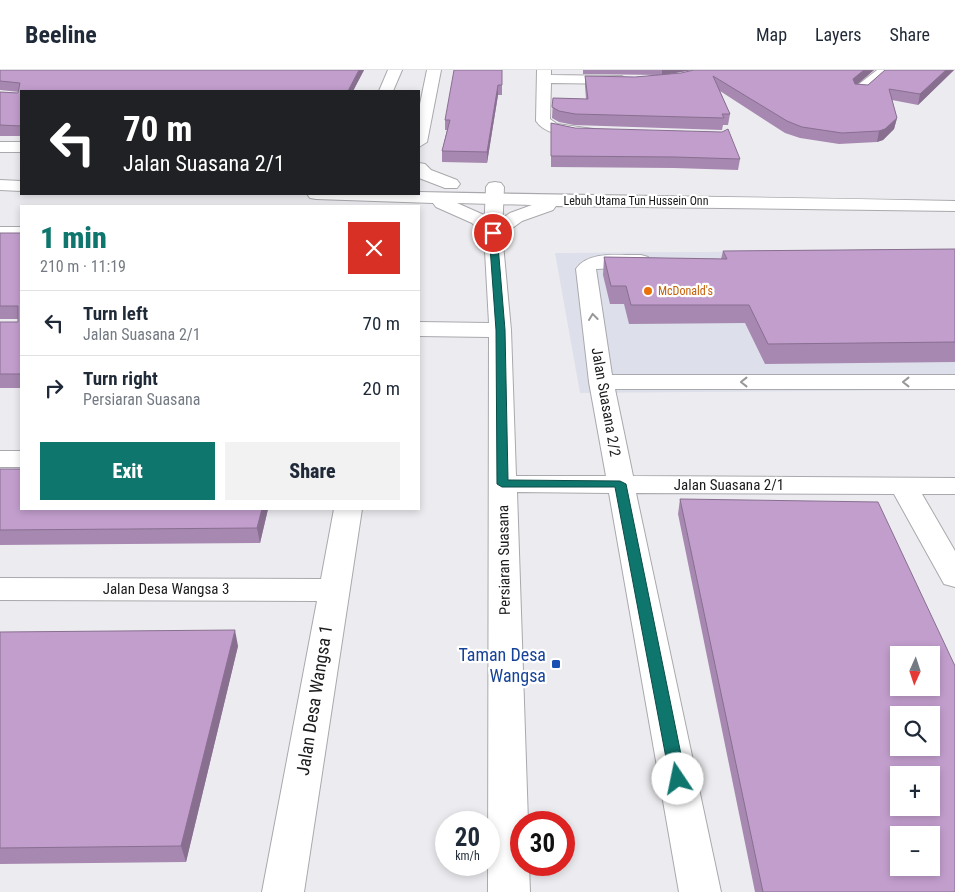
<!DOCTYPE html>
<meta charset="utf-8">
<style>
:root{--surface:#fff;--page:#f2f2f3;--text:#1f2937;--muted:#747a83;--line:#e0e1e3;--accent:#0f766e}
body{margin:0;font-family:"Roboto Condensed",sans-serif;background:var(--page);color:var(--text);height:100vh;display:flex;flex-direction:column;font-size:19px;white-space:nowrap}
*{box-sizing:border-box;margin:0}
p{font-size:16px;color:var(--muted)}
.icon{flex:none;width:28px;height:28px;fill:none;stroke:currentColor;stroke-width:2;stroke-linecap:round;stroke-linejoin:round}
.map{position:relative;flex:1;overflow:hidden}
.panel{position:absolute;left:20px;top:135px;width:400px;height:305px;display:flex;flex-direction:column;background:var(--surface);border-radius:0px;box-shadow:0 2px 8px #0003}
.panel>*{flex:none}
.guide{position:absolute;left:20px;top:20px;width:400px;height:105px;border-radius:0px;box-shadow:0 2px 8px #0003;background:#202124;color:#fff;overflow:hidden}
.needle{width:32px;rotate:183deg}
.controls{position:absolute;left:890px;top:576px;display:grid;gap:10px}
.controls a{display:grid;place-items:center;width:50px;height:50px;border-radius:0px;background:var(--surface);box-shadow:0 2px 8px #0003;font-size:25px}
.speed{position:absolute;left:435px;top:741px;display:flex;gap:10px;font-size:25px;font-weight:700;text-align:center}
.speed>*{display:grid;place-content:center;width:65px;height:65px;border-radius:50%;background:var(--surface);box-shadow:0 2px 8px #0003;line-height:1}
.speed small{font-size:12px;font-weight:400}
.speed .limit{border:8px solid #d22;background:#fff;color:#111}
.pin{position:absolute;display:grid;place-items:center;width:42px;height:42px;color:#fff;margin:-21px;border:2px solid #fff;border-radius:50%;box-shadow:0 1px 5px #0007}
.me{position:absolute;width:55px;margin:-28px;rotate:349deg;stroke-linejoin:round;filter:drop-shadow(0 0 4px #0008)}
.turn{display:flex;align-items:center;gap:18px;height:105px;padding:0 20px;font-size:22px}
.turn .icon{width:65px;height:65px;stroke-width:2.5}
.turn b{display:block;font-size:35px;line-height:42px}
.round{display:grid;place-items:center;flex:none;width:52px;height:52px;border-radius:0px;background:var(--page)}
.headline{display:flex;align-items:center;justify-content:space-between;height:85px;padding:0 20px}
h1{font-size:30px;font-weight:800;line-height:38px;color:var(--accent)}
.button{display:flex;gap:10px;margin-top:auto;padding:10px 20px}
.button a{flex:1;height:58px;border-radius:0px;background:var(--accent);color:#fff;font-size:20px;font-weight:800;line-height:58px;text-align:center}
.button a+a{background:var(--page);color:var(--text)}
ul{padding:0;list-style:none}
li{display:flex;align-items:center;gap:15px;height:65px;padding:0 20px;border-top:1px solid var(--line)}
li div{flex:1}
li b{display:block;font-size:19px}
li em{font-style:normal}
header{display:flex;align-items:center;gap:30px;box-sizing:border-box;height:70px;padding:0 25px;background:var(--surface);border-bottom:1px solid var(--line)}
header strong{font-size:24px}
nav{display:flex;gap:28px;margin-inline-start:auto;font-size:18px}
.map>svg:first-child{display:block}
.built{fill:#dddfea}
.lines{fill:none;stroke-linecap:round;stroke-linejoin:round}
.street-casing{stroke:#a9a9ad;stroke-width:2}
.secondary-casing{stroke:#a9a9ad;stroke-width:2}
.street{fill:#fff;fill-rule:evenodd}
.secondary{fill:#fff;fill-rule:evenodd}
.wall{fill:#a788b0}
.shaded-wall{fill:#886f90}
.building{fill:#c29ecd;stroke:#886f90;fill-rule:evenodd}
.oneway{stroke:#989899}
.route{fill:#0f766e;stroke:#0a4d48}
.food-dot{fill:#e8710a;stroke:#fff;stroke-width:2}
.transit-dot{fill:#1a4fb4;stroke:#fff;stroke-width:2}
.labels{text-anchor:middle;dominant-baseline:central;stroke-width:4.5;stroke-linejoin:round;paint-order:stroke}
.far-street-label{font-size:12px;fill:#1b1b1d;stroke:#fff}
.far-food-label{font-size:12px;fill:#c56008;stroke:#fff;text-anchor:start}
.street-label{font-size:15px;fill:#1b1b1d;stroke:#fff}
.near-transit-label{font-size:18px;fill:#164399;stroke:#fff;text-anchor:end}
.near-street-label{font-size:18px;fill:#1b1b1d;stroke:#fff}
</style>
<header>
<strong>Beeline</strong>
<nav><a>Map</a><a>Layers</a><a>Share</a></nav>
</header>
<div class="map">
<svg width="955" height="822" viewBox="0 0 955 822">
<rect width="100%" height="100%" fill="#ececf0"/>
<!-- built -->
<polygon class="built" points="955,180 955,320 580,323 555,183"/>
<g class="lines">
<!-- street casing -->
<g class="street-casing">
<g id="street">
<polygon points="388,0 402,0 393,21 379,21"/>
<polygon points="427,0 441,0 427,72 419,77 419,39"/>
<path d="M537,0H551V5L622,6L629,10L622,14L551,13L550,49L557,54L593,59L596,62L593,65L588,67C571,65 547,67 536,51Z"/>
<polygon points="877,0 892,0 864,24 854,24 852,21 854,18"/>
<rect x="0" y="72" width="21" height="10"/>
<path d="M495,112L501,113L504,117L502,163L511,260L516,406H606L589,312L576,199C589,180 620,186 641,185L648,187L651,191L648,195L641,197L596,199L612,305H955V319H615L633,406L955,408V424H922L955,481V517L944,514L894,424L636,423L721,822H679L609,423L517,422L528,752H521V795H529L530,822H488L489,267L419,266V252L489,253L484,163L486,117L489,113Z"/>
<rect x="0" y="157" width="21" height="12"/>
<rect x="0" y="381" width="21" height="16"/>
<polygon points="334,439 362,439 304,822 262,822 317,531 0,530 0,508 321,509"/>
</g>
</g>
<!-- secondary casing -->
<g class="secondary-casing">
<g id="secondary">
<polygon points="419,93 425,94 431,100 457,110 460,114 457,118 445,118 419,108"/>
<polygon points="0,110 21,111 21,121 0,120"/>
<path d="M419,122C597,126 776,127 955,131V141L556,136L553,140L522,151L500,167L493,169L486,167L472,153L436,137L433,133L316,129L310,128L307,124H419ZM457,133L532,135L510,143L494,154L484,145Z"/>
</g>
</g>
<!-- street -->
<use href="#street" class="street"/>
<!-- secondary -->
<use href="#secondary" class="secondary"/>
</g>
<!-- wall -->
<g class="wall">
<polygon points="0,0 364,0 353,21 21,21 21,66 0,66 0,22 18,23 19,22 0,20 0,21"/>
<polygon points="502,0 502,25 498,25 487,93 442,92 442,81 447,60 445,60 445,50"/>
<polygon points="583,0 692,0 665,5 874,0 857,15 868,15 885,0 954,0 918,35 892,30 897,48 894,59 883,70 877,72 839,74 800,68 785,63 720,21 730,44 728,55 723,55 722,60 574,55 559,52 552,48 553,28 586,29 585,16 585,6 635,7 659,5 583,4"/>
<polygon points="551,53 575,58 740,89 738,100 674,98 551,97"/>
<polygon points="0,163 21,163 21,318 0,318 0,252 18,252 18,249 0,249"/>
<polygon points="955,179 955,292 765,294 745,253 629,254 624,234 610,234 603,205 604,187 721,189 723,181"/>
<polygon points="0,399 268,439 260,473 0,475"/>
<polygon points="680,429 955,822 755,822 678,444"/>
<polygon points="0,562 238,576 186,792 0,794"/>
</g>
<!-- shaded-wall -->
<g class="shaded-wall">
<polygon points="359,0 364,0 353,21 348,21"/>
<polygon points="662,0 692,0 662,5"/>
<polygon points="864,0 874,0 850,20 853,9"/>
<polygon points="946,0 954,0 918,35 920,24"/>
<polygon points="498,15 498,25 487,93 487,82"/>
<polygon points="897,48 894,59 883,70 877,72 879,61"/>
<polygon points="262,439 268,439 260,473 257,458"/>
<polygon points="235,560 238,576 186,792 181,776"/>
</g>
<!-- building -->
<g class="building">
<polygon points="0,0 359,0 348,21 21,21 21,56 0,55 0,22 18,23 20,13 0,11"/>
<polygon points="454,0 502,0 502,15 498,15 487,82 442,81 450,50 445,50"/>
<polygon points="694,0 864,0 853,9 855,14 868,15 885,0 946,0 920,24 889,19 897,48 885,59 879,61 842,63 802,57 787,51 713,6 730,44 722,44 724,48 575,44 559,41 552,37 553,28 588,29 585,6 635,7 681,3"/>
<polygon points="551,53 575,58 722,62 728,59 740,89 675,87 551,86"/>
<polygon points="0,163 21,163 21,304 0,304 0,252 18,252 18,236 0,236"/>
<polygon points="955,179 955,272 768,274 749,235 631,235 626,216 611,216 604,187 727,189 723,181"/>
<polygon points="0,399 21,399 21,439 262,439 257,458 0,460"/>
<path d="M680,429L878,432L955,596V822H763ZM899,585H931V618H899ZM899,645H931V678H899ZM899,705H931V738H899ZM899,765H931V798H899Z"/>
<polygon points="235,560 181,776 0,778 0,562"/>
</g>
<!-- one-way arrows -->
<defs><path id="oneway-chevron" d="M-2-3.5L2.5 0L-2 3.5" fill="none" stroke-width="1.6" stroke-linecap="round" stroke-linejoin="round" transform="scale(1.25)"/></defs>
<g class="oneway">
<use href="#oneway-chevron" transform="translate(593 247) rotate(-97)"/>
<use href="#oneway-chevron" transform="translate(744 312) rotate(180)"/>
<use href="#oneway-chevron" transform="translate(906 312) rotate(-180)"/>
</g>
<!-- route -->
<polygon class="route" points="493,161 497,163 505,260 508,410 620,411 626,414 686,709 684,714 678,716 672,714 670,709 615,417 502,417 497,414 496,260 489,163"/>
<!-- markers -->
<circle class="food-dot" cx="648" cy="221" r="5"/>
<rect class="transit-dot" x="551" y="589" width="10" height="10" rx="2.5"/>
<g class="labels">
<!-- far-street labels -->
<g class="far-street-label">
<text x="636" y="131">Lebuh Utama Tun Hussein Onn</text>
</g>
<!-- far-food labels -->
<g class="far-food-label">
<text x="658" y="221">McDonald's</text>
</g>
<!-- street labels -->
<g class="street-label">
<text transform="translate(606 332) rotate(80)">Jalan Suasana 2/2</text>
<text x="729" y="415">Jalan Suasana 2/1</text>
<text transform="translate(504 490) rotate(-91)">Persiaran Suasana</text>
<text x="166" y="519">Jalan Desa Wangsa 3</text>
</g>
<!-- near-transit labels -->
<g class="near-transit-label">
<text x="546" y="584">Taman Desa<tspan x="546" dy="21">Wangsa</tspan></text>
</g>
<!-- near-street labels -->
<g class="near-street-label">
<text transform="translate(314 630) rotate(-81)">Jalan Desa Wangsa 1</text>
</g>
</g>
</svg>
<div class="controls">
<a><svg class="needle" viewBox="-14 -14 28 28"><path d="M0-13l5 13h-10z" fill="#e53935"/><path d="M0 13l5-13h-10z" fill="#747a83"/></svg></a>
<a><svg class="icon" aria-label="search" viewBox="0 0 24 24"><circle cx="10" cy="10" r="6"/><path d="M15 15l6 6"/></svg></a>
<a>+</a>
<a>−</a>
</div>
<div class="speed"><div>20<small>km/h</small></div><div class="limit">30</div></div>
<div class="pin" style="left:493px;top:163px;background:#d93025"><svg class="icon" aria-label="arrive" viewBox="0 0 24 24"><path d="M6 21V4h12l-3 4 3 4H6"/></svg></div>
<svg class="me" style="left:678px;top:709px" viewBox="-20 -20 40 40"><circle r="19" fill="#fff"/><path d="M0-13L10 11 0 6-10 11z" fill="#0f766e"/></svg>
<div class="guide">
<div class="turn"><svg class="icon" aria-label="left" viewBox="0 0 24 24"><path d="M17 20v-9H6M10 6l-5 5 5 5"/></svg><div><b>70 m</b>Jalan Suasana 2/1</div></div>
</div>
<section class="panel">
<div class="headline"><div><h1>1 min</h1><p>210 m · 11:19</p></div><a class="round" style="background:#d93025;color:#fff"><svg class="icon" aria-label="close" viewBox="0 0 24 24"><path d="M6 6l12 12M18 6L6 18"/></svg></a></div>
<ul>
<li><svg class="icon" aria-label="left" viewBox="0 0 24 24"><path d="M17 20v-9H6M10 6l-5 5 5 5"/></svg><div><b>Turn left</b><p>Jalan Suasana 2/1</p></div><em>70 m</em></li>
<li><svg class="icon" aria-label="right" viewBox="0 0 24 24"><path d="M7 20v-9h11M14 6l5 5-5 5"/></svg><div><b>Turn right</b><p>Persiaran Suasana</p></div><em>20 m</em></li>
</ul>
<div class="button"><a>Exit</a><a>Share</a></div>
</section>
</div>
